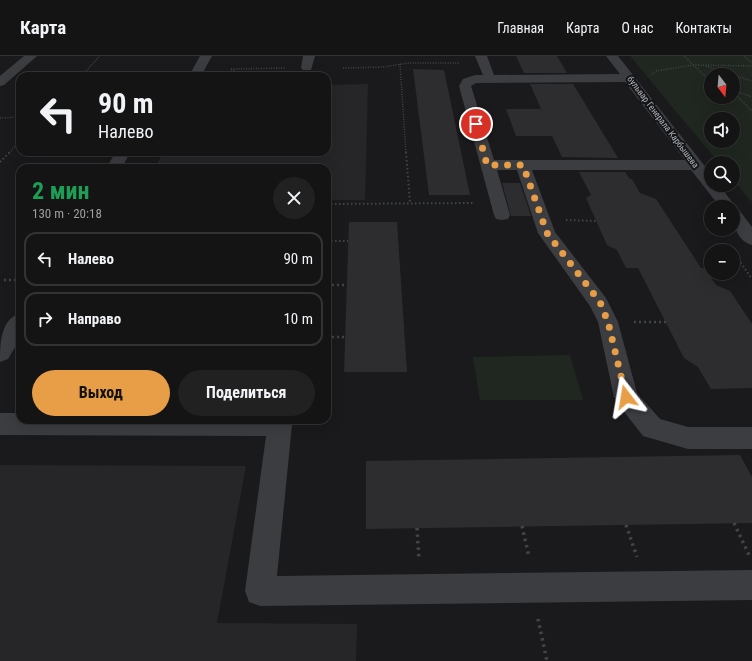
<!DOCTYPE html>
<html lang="ru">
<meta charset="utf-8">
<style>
:root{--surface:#141415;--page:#212122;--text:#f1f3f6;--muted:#9d9ea0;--line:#333334;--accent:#e89e46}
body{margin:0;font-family:"Roboto Condensed",sans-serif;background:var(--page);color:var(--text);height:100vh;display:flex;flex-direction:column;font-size:15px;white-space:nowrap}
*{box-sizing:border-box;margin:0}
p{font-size:13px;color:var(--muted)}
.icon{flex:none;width:22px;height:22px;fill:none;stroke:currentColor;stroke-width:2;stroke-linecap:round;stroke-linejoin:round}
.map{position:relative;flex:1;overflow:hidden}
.details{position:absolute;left:16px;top:108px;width:315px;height:260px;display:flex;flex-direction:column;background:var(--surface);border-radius:12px;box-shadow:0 4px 16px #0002,0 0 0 1px var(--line)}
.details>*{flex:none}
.hud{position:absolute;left:16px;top:16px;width:315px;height:84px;border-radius:12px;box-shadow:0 4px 16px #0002,0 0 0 1px var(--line);background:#141415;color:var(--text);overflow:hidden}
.needle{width:26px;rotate:164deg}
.controls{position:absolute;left:704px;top:12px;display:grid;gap:8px}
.controls a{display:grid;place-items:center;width:36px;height:36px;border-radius:50%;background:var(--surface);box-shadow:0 4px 16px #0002,0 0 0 1px var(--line);font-size:20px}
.pin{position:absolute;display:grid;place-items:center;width:34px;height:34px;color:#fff;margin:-17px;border:2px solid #fff;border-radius:50%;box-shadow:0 1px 4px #0007}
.me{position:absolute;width:44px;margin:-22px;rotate:346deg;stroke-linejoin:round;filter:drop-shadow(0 0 3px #0008)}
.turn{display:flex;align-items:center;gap:14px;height:84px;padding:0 16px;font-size:18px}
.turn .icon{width:52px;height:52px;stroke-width:2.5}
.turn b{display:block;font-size:28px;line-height:34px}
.round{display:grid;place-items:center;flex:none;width:42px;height:42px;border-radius:21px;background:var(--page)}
.overview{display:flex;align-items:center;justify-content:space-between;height:68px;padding:0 16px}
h1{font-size:24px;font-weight:700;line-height:30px;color:#1e9e55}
.action{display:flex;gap:8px;margin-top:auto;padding:8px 16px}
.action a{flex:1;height:46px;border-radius:24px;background:var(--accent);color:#111;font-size:16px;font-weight:700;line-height:46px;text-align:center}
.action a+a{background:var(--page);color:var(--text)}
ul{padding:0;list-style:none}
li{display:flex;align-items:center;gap:12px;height:54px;margin:0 8px 6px;padding:0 8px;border:2px solid var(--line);border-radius:12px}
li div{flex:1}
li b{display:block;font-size:15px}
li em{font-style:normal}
header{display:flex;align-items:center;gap:24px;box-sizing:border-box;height:56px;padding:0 20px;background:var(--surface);border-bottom:1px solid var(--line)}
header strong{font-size:19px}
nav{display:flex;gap:22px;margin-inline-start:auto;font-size:14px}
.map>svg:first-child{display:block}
.built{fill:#262629}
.green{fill:#202720;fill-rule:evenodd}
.building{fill:#2d2d30}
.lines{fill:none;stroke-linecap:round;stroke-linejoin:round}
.path-far3{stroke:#414448;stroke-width:1.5;stroke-dasharray:1 1.5;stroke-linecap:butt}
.path-far2{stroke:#414448;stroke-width:2;stroke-dasharray:1.5 2.5;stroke-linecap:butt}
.path-far1{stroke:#414448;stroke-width:2.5;stroke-dasharray:2 3;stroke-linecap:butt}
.path{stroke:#414448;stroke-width:3.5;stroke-dasharray:2.5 4;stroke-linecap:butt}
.minor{fill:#3b3d41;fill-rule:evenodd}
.route{stroke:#e89e46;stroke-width:7;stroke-dasharray:0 12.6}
.labels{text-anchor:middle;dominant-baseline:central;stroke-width:4;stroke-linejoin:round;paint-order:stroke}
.far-street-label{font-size:9px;fill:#adb3bb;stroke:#151517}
</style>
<header>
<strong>Карта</strong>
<nav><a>Главная</a><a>Карта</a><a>О нас</a><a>Контакты</a></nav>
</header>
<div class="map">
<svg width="752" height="605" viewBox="0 0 752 605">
<rect width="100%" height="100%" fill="#1a1a1c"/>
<!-- built -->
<g class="built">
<polygon points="368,28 365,144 327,144 327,112 155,112 163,96 327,96 327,29"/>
<polygon points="0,409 246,410 217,567 357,568 356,605 0,605"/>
</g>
<!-- green -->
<g class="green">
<path d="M630,0H752V146L733,124V107H719ZM711,19H733V41H711ZM711,63H733V85H711Z"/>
<polygon points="570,299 583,344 480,344 473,301"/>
</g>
<!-- building -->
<g class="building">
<polygon points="516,0 557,0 567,17 524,17"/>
<polygon points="413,13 444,14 470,139 429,139"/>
<polygon points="530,28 573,28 618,102 562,101 552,80 516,80 506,53 541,53"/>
<polygon points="579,116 625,116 630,123 632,123 640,137 656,143 701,212 704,212 716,229 730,235 752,268 752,332 711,333 698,311 684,302 638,212 626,212 617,194 607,189 586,142 591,139"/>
<polygon points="502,127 520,127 531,160 511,160"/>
<polygon points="349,166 397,166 407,316 344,316"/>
<polygon points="740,399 752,421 752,467 366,473 366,405"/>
</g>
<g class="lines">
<!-- path-far3 -->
<g class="path-far3">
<polyline points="684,0 711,26"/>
<polyline points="744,0 752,7"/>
<polyline points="400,8 406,97"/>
<polyline points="706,10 733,19"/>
<polyline points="343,12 383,11 408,7 460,7"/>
<polyline points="231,13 286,12"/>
<polyline points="652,18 656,15 693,9 752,10"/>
<polyline points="219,19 235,14"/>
<polyline points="733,19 752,25"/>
<polyline points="81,20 100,0"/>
<polyline points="733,34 752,41"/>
<polyline points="733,36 752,55"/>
<polyline points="0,62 20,61"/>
<polyline points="9,97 20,85"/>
</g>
<!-- path-far2 -->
<g class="path-far2">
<polyline points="406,96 410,147"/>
<polyline points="0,106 10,96"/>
<polyline points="81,111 92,111"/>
<polyline points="327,148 474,147"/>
<polyline points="566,164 596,165"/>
<polyline points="327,185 348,185"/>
<polyline points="736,200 752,223"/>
</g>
<!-- path-far1 -->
<g class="path-far1">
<polyline points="4,224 20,224"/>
<polyline points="327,229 347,229"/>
<polyline points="634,266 666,266"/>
<polyline points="327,281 346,281"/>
</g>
<!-- path -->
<g class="path">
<polyline points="734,467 749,499"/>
<polyline points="626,469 637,501"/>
<polyline points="522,470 529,501"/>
<polyline points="417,472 419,504"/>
<polyline points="538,563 547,605"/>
</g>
<!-- minor -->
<g class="minor">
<polygon points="24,0 37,0 4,29 0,30 0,20"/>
<polygon points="200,0 212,0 201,20 189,20"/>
<polygon points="303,0 315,0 311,14 303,14 301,12"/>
<path d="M475,0H487L494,19L620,18L606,0H618L711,118V129H719L736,151L735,153L739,154L752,171V189C735,184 733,166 733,151H720L691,114H532L555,176L606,242L618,266L637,337L660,363L688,371H752V393H688L643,380L618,348L614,341L598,266L590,250L538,177L517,114H497L510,159L508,163L502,164L496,163L494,159L459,30L463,23L475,19H483ZM625,26L685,104H494L471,30L476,27Z"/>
<polygon points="116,96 130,96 122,112 106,112"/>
<path d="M20,257V283L8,303L0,306C0,288 0,264 20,257Z"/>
<polygon points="0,357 20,357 20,364 290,364 292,369 277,520 752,514 752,544 260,550 249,546 245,535 266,380 0,379"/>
</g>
</g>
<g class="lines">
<!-- route -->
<polyline class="route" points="476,68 487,109 523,109 547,177 600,246 608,266 626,341"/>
</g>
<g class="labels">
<!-- far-street labels -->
<g class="far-street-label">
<text transform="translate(663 66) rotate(53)">бульвар Генерала Карбышева</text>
</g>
</g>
</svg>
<div class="controls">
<a><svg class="needle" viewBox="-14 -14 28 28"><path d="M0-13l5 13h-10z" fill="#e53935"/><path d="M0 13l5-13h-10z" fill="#9d9ea0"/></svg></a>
<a><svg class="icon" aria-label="sound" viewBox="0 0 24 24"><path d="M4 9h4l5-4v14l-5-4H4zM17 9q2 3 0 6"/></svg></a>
<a><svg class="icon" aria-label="search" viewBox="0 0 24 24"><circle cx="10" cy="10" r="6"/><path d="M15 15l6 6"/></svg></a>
<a>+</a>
<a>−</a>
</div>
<div class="pin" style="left:476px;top:68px;background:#d93025"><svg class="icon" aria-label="arrive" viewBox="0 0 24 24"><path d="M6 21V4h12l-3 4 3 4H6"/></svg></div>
<svg class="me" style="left:626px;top:341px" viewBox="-20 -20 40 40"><path d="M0-17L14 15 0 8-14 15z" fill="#e89e46" stroke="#fff" stroke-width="4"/></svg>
<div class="hud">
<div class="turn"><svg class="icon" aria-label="left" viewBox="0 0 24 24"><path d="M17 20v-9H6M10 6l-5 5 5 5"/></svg><div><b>90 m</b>Налево</div></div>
</div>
<section class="details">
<div class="overview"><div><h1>2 мин</h1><p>130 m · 20:18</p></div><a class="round"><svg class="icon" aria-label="close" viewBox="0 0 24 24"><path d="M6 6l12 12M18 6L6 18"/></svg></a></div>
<ul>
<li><svg class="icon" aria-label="left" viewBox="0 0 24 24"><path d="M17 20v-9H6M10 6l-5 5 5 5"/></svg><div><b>Налево</b></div><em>90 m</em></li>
<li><svg class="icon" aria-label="right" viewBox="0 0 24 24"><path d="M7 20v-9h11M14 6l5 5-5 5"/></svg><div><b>Направо</b></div><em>10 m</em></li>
</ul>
<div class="action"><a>Выход</a><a>Поделиться</a></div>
</section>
</div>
